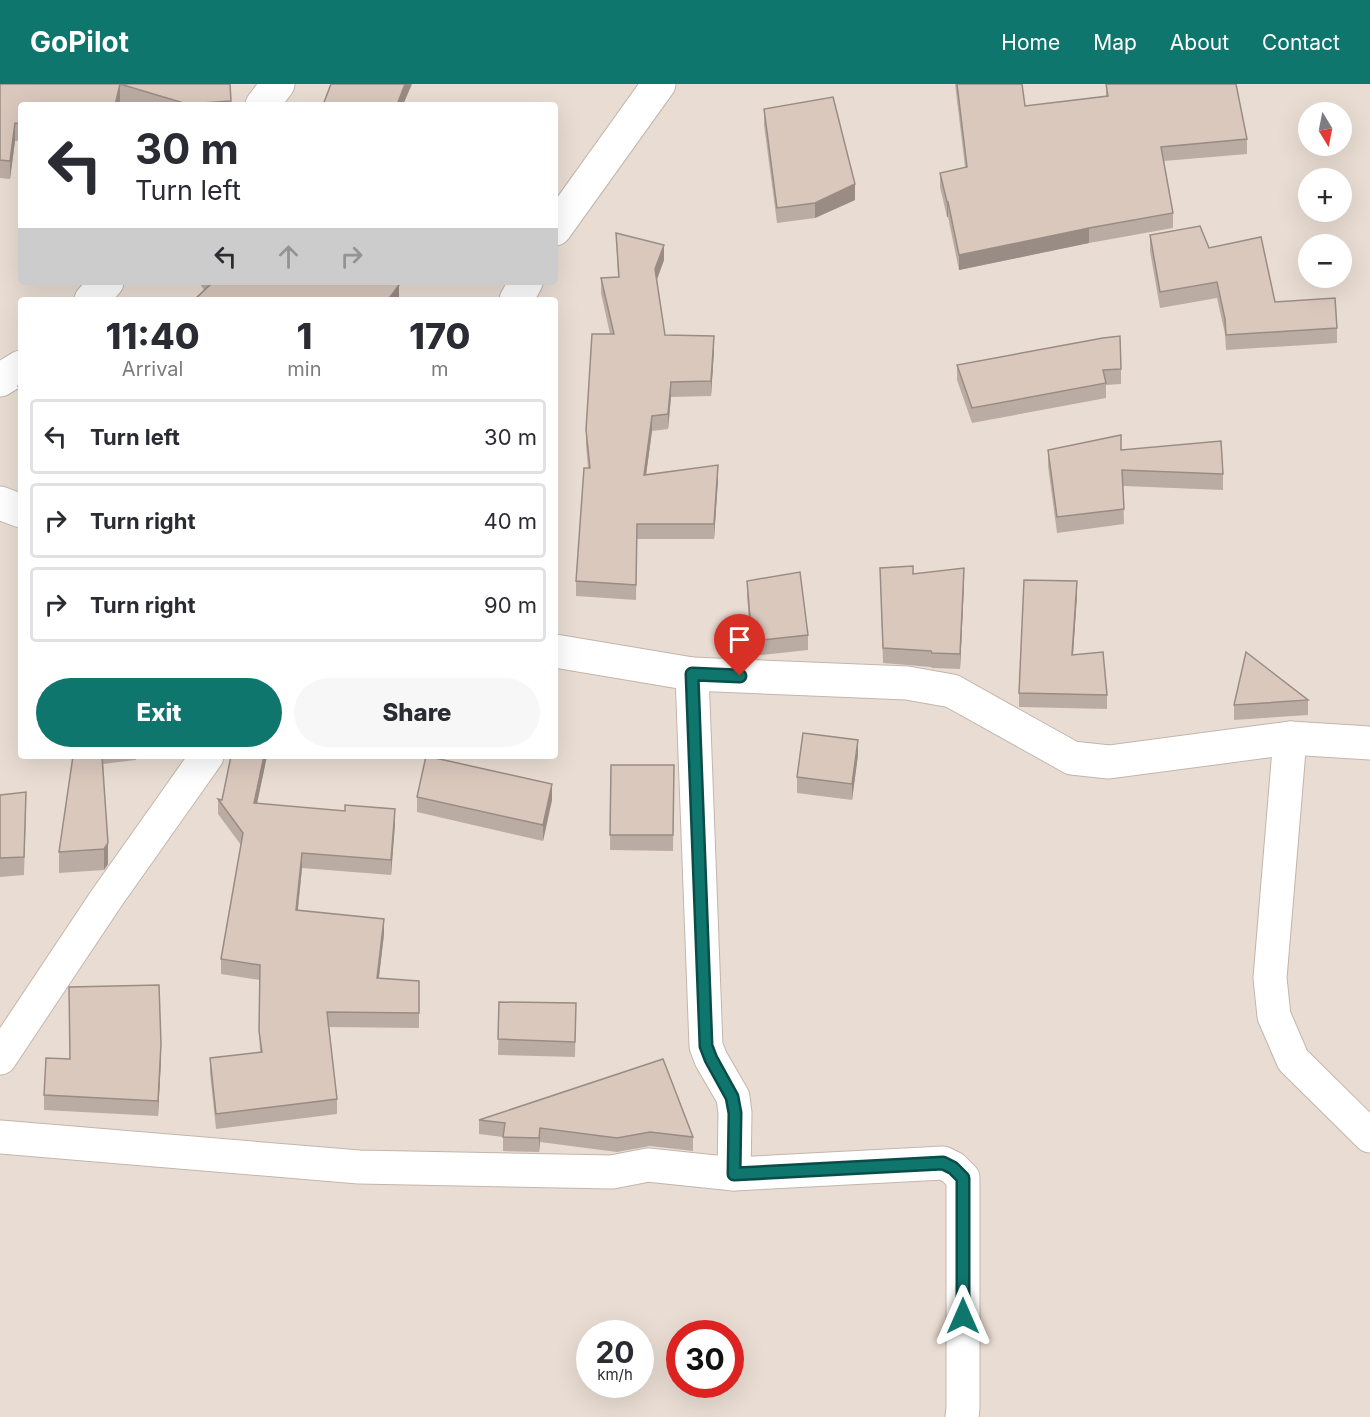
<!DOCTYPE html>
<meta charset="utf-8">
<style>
:root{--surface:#fff;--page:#f7f7f7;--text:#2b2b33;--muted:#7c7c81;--line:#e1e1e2;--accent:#0f766e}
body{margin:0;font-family:Inter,sans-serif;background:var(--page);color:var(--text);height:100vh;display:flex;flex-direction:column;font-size:22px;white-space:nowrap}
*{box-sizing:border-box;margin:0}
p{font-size:20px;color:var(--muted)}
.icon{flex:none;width:33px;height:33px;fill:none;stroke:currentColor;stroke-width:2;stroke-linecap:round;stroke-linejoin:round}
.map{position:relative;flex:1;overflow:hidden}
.sheet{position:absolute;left:18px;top:213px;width:540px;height:462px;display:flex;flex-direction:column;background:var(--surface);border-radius:6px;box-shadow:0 6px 24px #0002}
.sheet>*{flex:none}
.guide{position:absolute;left:18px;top:18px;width:540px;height:183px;border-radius:6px;box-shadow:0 6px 24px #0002;background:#fff;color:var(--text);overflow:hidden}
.needle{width:39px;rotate:170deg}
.fabs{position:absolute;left:1298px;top:18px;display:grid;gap:12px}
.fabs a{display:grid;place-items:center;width:54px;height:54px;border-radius:50%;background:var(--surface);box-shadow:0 6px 24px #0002;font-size:30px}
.speed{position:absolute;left:576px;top:1236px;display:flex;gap:12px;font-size:30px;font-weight:700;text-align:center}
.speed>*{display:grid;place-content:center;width:78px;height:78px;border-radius:50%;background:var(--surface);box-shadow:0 6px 24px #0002;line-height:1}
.speed small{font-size:15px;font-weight:400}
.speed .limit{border:9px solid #d22;background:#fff;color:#111}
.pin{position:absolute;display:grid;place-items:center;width:51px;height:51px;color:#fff;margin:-62px -26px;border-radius:50% 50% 50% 0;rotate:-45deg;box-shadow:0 0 6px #0007}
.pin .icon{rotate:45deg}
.me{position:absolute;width:66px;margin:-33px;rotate:0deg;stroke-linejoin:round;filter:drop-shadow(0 0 4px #0008)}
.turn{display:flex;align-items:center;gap:21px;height:126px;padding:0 18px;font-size:27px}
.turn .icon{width:78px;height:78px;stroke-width:2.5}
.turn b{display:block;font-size:42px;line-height:51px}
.lanes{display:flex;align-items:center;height:57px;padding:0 18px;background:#0003;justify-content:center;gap:30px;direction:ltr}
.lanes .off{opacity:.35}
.eta{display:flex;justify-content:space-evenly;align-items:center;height:102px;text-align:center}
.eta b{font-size:36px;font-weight:800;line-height:42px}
.primary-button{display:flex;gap:12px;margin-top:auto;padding:12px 18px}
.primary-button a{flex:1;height:69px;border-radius:36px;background:var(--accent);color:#fff;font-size:24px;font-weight:800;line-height:69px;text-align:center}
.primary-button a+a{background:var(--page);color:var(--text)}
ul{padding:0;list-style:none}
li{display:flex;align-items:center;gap:18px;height:75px;margin:0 12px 9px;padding:0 6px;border:3px solid var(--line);border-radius:6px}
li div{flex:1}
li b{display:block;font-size:22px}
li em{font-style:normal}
header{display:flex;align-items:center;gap:36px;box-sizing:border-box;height:84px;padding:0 30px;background:var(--accent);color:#fff}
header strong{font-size:28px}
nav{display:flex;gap:33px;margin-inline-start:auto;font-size:21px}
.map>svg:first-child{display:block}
.residential{fill:#e9ddd3;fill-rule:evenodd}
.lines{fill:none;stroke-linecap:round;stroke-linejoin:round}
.minor-casing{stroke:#c3b5ab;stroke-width:35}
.minor{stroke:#fff;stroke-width:33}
.wall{fill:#bbaca3}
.shaded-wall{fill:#998c84}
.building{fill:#dac8bd;stroke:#998c84;stroke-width:1.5}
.route-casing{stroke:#0a4d48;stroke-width:15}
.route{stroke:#0f766e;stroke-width:10}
</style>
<header>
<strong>GoPilot</strong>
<nav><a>Home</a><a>Map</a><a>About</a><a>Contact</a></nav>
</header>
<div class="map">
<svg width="1370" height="1333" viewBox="0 0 1370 1333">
<rect width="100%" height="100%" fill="#f4ede6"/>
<!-- residential -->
<path class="residential" d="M0,0H1370V1333H0ZM21,21H555V198H21ZM1308,28H1341V62H1308ZM1308,94H1341V128H1308ZM1308,160H1341V194H1308ZM21,216H555V672H21ZM590,1250H640V1300H590ZM680,1250H730V1300H680Z"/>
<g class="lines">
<!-- minor casing -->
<g class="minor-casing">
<g id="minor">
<polyline points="262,21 278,0"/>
<polyline points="555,145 659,0"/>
<polyline points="91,216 107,198"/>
<polyline points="516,216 526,198"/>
<polyline points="0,296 21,283"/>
<polyline points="0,419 21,427"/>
<polyline points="555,567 692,590 907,599 952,607 1072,674 1109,678 1290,654 1370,659"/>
<polyline points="692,590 706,962 711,975 733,1013 735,1029 734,1090"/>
<polyline points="1290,654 1270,894 1274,932 1293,976 1370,1052"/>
<polyline points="0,974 106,815 207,672"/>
<polyline points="0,1053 359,1083 612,1088 648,1081 734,1090 943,1079 953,1084 963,1094 963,1324 962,1333"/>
</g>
</g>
<!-- minor -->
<use href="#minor" class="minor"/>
</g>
<!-- wall -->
<g class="wall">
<polygon points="0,0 230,0 231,21 130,21 120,18 21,21 21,57 15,57 10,95 0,94"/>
<polygon points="955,0 1022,0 1025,22 1106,12 1106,0 1247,55 1247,70 1164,77 1173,129 1173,144 1089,159 959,186 948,133 947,133 940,103 940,89 965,83"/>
<polygon points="764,25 855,116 815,134 777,139 764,41"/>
<polygon points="616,149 664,176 657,196 665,251 714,267 711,312 671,313 668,345 652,347 646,391 718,396 714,455 637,455 636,516 576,512 576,497 588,384 586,361 586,346 610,250 601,209 601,194 618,193"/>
<polygon points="1150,151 1209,164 1275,218 1337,244 1337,259 1226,266 1225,250 1217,214 1160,224 1150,167"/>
<polygon points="199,198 393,198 399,216 204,206"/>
<polygon points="957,281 1121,285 1121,300 1106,301 1106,314 972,339 957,296"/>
<polygon points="21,299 21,321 18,317 18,302"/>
<polygon points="1048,366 1121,366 1223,390 1223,406 1123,402 1124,440 1057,449 1048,382"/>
<polygon points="880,484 964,500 960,585 932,584 931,583 883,579"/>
<polygon points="747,497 808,551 808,566 752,572 747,513"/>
<polygon points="1077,511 1073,571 1107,611 1107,625 1019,623 1019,609"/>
<polygon points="1308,616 1308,631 1234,636 1234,621"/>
<polygon points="858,671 852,716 797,709 797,693"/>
<polygon points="73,672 136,672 136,676 103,680 108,780 104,786 59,789 59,768"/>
<polygon points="267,672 257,719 395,740 391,791 302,784 298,826 384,850 379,894 419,897 419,944 329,943 337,1015 337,1030 216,1045 210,989 210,974 260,969 259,947 260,896 221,890 221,875 241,761 218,730 218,715 222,716"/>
<polygon points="611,681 674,681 673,767 610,766"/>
<polygon points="0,711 26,726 24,791 0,793"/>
<polygon points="417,713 552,716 543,757 417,728"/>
<polygon points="499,918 576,919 575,973 498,971"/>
<polygon points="161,975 158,1032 44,1026 44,1011"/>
<polygon points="663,975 693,1053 693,1067 650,1062 617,1068 540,1058 539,1068 503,1067 503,1053 479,1050 479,1036"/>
</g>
<!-- shaded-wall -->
<g class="shaded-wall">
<polygon points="120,0 120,18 119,21 115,21"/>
<polygon points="405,0 412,0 403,21 397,21"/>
<polygon points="15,39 15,57 10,95 10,77"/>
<polygon points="855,100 855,116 815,134 815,119"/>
<rect x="947" y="118" width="1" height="15"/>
<polygon points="1089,144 1089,159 959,186 959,171"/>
<polygon points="664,161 664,176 655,200 655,185"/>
<polygon points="399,201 399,216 388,216"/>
<polygon points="714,252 714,267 711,312 711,297"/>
<polygon points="671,298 671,313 668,345 668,330"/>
<polygon points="652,332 652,347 644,406 644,391"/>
<polygon points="718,381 718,396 714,455 714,440"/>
<polygon points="964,484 964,500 960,585 960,570"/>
<polygon points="1077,497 1077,511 1072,585 1072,571"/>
<polygon points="858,656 858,671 852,716 852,700"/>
<polygon points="264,672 267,672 254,734 254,719"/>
<polygon points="552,700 552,716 543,757 543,741"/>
<polygon points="395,725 395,740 391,791 391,776"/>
<polygon points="108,759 108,780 104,786 104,765"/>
<polygon points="302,769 302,784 296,841 296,826"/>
<polygon points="384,835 384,850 377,909 377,894"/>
<polygon points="161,960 161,975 158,1032 158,1017"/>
<polygon points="540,1044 540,1058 539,1068 539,1054"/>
</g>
<!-- building -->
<g class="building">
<polygon points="0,0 230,0 231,17 187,20 120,0 115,21 21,21 21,40 15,39 10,77 0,76"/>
<polygon points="331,0 405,0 397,21 323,21"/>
<polygon points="957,0 1022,0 1025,22 1108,12 1106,0 1236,0 1247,55 1161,63 1173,129 1089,144 959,171 948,118 947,118 940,89 967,83"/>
<polygon points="833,13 855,100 815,119 777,124 764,25"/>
<polygon points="1200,142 1209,164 1261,153 1275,218 1335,214 1337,244 1226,251 1225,235 1217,198 1160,208 1150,151"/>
<polygon points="616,149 664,161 655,185 665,251 714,252 711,297 671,298 668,330 652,332 644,391 718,381 714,440 637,440 636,501 576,497 584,384 590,384 586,346 592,250 614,250 601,194 619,193"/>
<polygon points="211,198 393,198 399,201 388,216 194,216 212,199"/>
<polygon points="1120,252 1121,285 1103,286 1106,299 972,324 957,281 1103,254"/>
<polygon points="21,299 21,306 18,302"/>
<polygon points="1121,351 1121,366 1221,357 1223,390 1122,386 1124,425 1057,433 1048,366"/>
<polygon points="913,482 913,490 964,484 960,570 932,569 931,567 883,564 880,484"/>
<polygon points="800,488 808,551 752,557 747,497"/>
<polygon points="1024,496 1077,497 1072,571 1103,568 1107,611 1019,609"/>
<polygon points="1246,568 1308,616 1234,621"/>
<polygon points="803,649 858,656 852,700 797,693"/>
<polygon points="73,672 102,672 108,759 104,765 59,768"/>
<polygon points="231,672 264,672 254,719 345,727 345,721 395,725 391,776 302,769 296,826 384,835 377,894 419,897 419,929 327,928 337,1015 216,1030 210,974 262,968 259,947 260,881 221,875 243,749 218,715 222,716"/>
<polygon points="426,672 552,700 543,741 417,713"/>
<polygon points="611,681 674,681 673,751 610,751"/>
<polygon points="26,708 24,773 0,774 0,711"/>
<polygon points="159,901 161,960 158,1017 44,1011 46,974 70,975 69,903"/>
<polygon points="499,918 576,919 575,958 498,955"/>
<polygon points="663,975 693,1053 650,1048 617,1054 540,1044 539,1054 503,1053 505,1039 479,1036"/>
</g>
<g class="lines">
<!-- route casing -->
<g class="route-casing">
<polyline id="route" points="740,592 692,590 706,962 711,975 732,1013 735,1029 734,1090 943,1079 953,1084 963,1094 963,1232"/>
</g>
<!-- route -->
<use href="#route" class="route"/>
</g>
</svg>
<div class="fabs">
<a><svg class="needle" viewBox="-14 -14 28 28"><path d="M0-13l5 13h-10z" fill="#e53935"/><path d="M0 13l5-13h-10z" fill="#7c7c81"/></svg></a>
<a>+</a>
<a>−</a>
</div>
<div class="speed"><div>20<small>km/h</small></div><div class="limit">30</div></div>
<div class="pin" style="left:740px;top:592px;background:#d93025"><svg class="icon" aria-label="arrive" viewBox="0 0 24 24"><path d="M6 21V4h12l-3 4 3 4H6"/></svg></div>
<svg class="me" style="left:963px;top:1232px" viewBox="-20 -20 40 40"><path d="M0-17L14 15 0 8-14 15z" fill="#0f766e" stroke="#fff" stroke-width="4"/></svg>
<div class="guide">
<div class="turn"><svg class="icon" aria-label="left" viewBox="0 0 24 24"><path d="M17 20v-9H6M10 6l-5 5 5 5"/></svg><div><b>30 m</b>Turn left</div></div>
<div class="lanes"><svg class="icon" aria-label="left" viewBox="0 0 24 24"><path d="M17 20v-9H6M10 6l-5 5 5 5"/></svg><svg class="icon off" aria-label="ahead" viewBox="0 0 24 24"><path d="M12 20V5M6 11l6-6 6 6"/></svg><svg class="icon off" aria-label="right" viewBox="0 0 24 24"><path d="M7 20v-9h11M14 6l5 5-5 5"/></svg></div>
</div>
<section class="sheet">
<div class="eta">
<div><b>11:40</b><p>Arrival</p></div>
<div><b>1</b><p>min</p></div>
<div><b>170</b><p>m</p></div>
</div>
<ul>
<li><svg class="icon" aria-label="left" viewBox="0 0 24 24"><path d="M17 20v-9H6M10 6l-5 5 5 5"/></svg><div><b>Turn left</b></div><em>30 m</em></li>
<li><svg class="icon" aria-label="right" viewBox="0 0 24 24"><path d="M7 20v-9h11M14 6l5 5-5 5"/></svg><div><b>Turn right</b></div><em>40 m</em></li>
<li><svg class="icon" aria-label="right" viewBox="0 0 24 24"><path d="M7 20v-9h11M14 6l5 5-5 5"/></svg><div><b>Turn right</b></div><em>90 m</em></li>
</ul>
<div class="primary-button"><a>Exit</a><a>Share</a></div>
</section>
</div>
